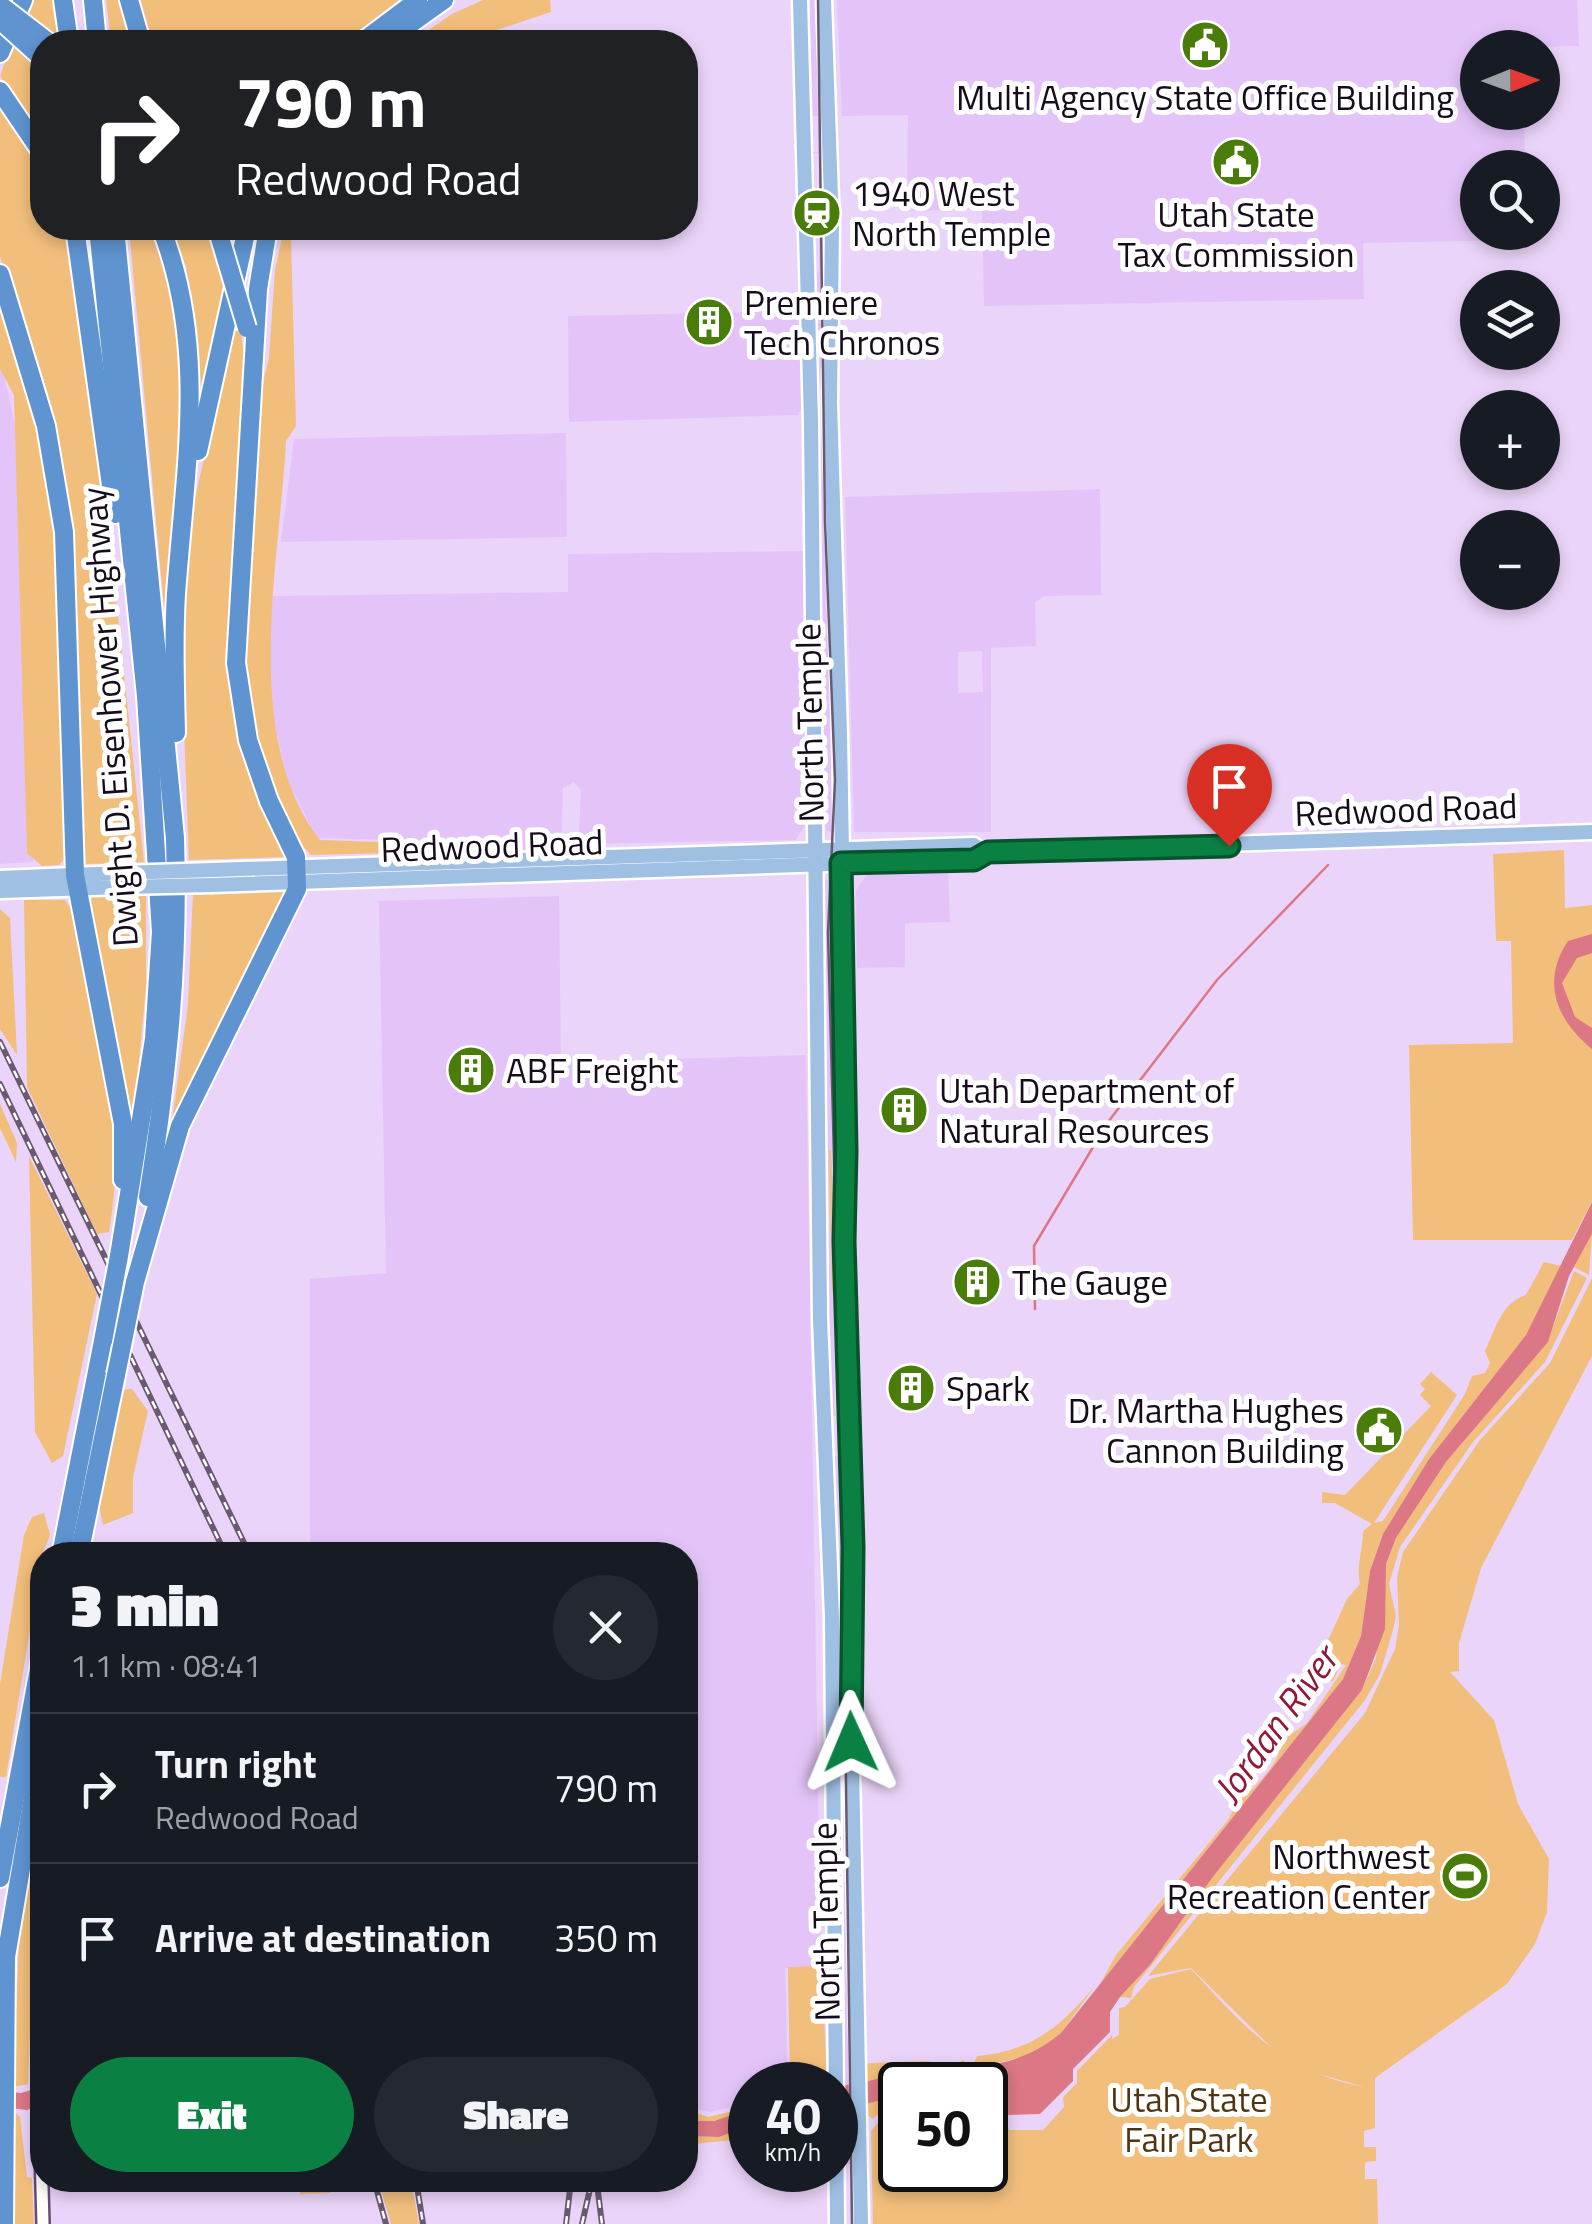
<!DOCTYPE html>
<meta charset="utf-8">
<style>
:root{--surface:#171b24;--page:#242831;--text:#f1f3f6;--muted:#9ea1a6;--line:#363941;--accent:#0b8043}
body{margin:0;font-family:"Titillium Web",sans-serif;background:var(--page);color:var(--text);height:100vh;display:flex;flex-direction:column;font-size:38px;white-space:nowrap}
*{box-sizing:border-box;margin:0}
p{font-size:32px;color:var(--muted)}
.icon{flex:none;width:55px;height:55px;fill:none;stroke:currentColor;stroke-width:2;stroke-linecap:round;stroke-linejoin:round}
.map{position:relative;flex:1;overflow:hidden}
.drawer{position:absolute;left:30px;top:1542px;width:668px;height:650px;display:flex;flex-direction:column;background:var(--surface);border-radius:40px;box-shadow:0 5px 15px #0003}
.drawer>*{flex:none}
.banner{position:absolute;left:30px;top:30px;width:668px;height:210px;border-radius:40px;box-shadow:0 5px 15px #0003;background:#202124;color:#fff;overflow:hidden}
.needle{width:65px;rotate:89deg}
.buttons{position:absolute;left:1460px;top:30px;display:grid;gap:20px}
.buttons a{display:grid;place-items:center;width:100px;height:100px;border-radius:50%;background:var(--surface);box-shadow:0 5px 15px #0003;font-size:50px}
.speed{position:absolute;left:728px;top:2062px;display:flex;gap:20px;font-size:50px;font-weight:700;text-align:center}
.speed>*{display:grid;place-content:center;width:130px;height:130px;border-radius:50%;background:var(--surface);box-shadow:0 5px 15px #0003;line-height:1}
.speed small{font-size:25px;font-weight:400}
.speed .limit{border:5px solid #111;border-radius:15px;background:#fff;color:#111}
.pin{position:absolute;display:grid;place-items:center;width:85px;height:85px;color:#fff;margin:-102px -42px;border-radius:50% 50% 50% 0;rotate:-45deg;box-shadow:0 0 10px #0007}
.pin .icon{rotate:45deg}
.me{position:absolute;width:110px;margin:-55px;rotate:359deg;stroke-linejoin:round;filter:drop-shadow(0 0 8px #0008)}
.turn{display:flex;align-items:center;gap:35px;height:210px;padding:0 40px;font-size:45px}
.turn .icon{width:130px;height:130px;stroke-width:2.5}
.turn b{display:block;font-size:70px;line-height:85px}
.round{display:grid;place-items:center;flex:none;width:105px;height:105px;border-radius:52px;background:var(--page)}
.headline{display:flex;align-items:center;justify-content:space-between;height:170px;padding:0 40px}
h1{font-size:60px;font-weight:800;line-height:75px}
.button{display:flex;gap:20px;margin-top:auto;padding:20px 40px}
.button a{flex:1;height:115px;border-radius:60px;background:var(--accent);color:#fff;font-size:40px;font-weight:800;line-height:115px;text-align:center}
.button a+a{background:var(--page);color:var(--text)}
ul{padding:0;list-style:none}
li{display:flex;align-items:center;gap:30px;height:150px;padding:0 40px;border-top:2px solid var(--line)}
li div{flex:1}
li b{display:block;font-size:38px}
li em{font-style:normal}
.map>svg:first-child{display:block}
.built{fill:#e4c4f8;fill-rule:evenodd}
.green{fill:#f1be7c}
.water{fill:#dc7885}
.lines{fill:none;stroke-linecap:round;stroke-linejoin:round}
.stream{stroke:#dc7885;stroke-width:2.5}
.minor-casing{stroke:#644c73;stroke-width:16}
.major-casing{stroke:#fff;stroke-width:19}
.highway-casing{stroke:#fff;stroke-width:22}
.minor{stroke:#fff;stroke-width:11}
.major{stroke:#9fbfe3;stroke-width:14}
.highway{stroke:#5f94d1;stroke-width:18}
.tram{stroke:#695a72;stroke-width:2.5}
.rail-casing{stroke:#695a72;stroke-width:6}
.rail{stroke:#fff;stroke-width:2.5;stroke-dasharray:8;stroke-linecap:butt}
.major-bridge-casing{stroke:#fff;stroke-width:19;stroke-linecap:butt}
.highway-bridge-casing{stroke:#fff;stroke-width:22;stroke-linecap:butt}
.major-bridge{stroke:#9fbfe3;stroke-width:14}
.highway-bridge{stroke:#5f94d1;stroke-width:18}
.route-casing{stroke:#07532c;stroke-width:25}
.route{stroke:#0b8043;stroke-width:18}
.labels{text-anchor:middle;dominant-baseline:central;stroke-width:10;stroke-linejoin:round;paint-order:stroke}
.poi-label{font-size:35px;fill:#160c1b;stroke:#fff;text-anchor:start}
.street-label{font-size:35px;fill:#160c1b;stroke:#fff}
.park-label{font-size:35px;fill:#4f3511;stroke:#fff}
.water-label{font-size:38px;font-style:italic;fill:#911938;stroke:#fff}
</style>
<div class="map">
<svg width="1592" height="2224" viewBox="0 0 1592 2224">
<rect width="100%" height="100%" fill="#ebd4f9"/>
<!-- built -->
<g class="built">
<polygon points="807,0 820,0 822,116 811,116 809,107"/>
<polygon points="837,0 1577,0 1579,46 1478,48 1478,112 1524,113 1525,167 1478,168 1478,232 1521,233 1521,240 1363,243 1364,299 984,306 982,209 907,211 908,115 842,116"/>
<path d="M810,152H823L835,833L826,831ZM814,153H819V272H816Z"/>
<polygon points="800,311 805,403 798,415 569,422 568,316"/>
<polygon points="0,356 20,449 33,862 0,864"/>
<polygon points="566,433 567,537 281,542 294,439"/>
<path d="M1100,489L1101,595L1045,596L1035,602L1036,646L991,648V832H854L845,497ZM982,651L983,692L958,693V652Z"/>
<polygon points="806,551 805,825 796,840 588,844 579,834 581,790 574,782 563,788 561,851 496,852 495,843 317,838 287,780 274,720 268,646 273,596 568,592 568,554"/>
<polygon points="948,869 950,922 905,923 905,967 857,968 856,890 870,871"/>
<path d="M821,879L830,881L843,1416H830ZM833,1296L837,1297V1416L835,1415Z"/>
<polygon points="559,896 561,1062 806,1055 821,1968 785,1968 788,2085 750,2085 750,2102 710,2112 685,2107 685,1555 310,1555 310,1279 386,1273 379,901"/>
<polygon points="831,1456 844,1456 849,1845 841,1845"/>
<polygon points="840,1880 850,1885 853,2164 839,2164"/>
</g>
<!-- green -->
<g class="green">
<polygon points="27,0 57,0 62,42 42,42 42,136 0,76"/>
<polygon points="106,0 123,0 134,42 111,42"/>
<polygon points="134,0 399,0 345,42 147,42"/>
<polygon points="483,0 550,0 551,12 460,42 411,42 452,14"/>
<polygon points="0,93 42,157 42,228 71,228 83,286 144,862 86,864 81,857 74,563 66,496 0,256"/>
<polygon points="129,228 155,228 187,352 167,641"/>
<polygon points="170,228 213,228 229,270 196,430 196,344 183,271 187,269"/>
<path d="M284,228H299L291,239L296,426L286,441C280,561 240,737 320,840L469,845V851L311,855L291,832L269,784L243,670L256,411L269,358L275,270Z"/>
<polygon points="0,302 33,404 60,568 67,857 59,865 42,866 27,853 14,395 0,369"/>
<polygon points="238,304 246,376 231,687 241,742 285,857 189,860 181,648 189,526"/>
<polygon points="1564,850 1565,908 1592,905 1592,1201 1572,1240 1413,1240 1409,1045 1513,1043 1511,941 1496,941 1493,854"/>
<polygon points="286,890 176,1124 172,1122 188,1004 193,894"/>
<polygon points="146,895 146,987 133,1127 127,1127 89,909 92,897"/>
<path d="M24,900H65L74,913C98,1023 129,1119 109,1232L97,1234L27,1087Z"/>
<polygon points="0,909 10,918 17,1055 0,1029"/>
<polygon points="0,1104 17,1143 16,1162 0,1128"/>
<polygon points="829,1150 831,1150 836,1292 832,1292"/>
<polygon points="29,1156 97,1294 63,1456 52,1463 35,1432"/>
<polygon points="1592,1234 1589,1275 1574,1267"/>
<path d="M1544,1262L1561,1266L1526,1335L1429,1459L1383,1534L1370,1571L1361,1636L1343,1679L1100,1984L1116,1955L1228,1820L1234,1808L1228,1798L1232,1792L1248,1793C1264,1778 1279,1761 1283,1740L1307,1723L1346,1665L1341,1664L1333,1681H1326L1329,1664L1324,1649L1347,1599L1360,1584C1356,1567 1363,1549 1363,1531L1372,1524L1335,1503H1322V1492L1345,1495L1431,1406L1420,1395L1425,1389L1420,1384L1431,1372L1457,1395L1374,1523L1383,1521L1465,1394L1472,1376L1485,1373L1490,1363L1485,1351C1496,1328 1501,1303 1526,1295Z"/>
<polygon points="1574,1271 1587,1278 1545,1362 1473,1442 1400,1547 1389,1584 1396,1616 1393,1630 1380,1674 1365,1700 1134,1987 1131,1998 1120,1997 1150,1965 1212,1878 1362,1690 1376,1658 1386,1564 1396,1538 1446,1462 1547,1343"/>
<path d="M1592,1278V1356L1481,1568L1459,1643V1671L1450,1672L1494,1720L1518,1804L1549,1859L1547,1912L1535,1944L1507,1984L1375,2078V2128L1364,2131V2147H1376V2161L1365,2162V2179H1377L1378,2224H873L871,2131L885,2114L900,2113V2170H985V2104L1010,2130H1043L1064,2107L1063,2097L1077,2083V2071L1112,2035V2039L1119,2035V2008L1125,2007L1150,1979L1191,1969C1247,2029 1280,2070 1364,2087L1309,2071L1275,2051L1191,1968L1148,1976L1365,1713L1395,1649L1399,1625L1397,1577L1403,1552L1480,1440L1550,1363Z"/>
<polygon points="132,1389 148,1411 133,1477 133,1513 103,1525 99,1505 121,1390"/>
<polygon points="44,1513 50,1535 42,1555 6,1777 0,1777 0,1684 24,1535 32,1517"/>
<polygon points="42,1797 42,1931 31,2009 28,2084 13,2087 19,1939"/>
<polygon points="822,1966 827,2085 790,2085 788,1967"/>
<path d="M1095,1986L1061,2033L1035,2055L972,2068L977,2056C1032,2051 1060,2027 1095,1986Z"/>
<polygon points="964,2060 967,2068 906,2073 865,2085 865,2064 871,2063 927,2061 948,2067"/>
<polygon points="900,2096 900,2109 885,2108 873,2119 865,2114 867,2103"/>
<path d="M750,2107V2108C728,2119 709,2124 685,2121V2109L708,2117Z"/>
<polygon points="14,2111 20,2117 27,2177 32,2178 34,2224 15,2224"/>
<polygon points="750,2126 750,2138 685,2145 685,2136 719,2137"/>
<polygon points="300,2180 330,2180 330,2193 300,2194"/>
<polygon points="378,2180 411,2180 419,2224 391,2224"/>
</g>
<!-- water -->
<g class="water">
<path d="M1592,934V953L1577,958L1562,983L1575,1017L1592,1028V1049C1556,1020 1541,981 1568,941Z"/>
<path d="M1592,1202V1234L1569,1276L1548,1342L1446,1462L1396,1538L1386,1564L1385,1629L1362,1690L1212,1878L1150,1965L1120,1997L1110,2012V2032L1073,2069V2081L1040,2114L1006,2115L985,2097V2085H900V2096L865,2104L835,2102V2086C860,2085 880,2077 904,2073C965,2063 1009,2076 1061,2033L1343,1679L1361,1636L1370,1571L1383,1534L1429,1459L1526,1335Z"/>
<polygon points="42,2087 42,2105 27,2110 0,2107 0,2091 21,2093"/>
<polygon points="750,2109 750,2126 719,2137 685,2136 685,2121 714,2121"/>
</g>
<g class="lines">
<!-- stream -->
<polyline class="stream" points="1035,1309 1034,1246 1108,1122 1217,980 1328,865"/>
<!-- minor casing -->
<g class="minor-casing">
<g id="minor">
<polyline points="40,2080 42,1985"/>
<polyline points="40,2114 43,2224"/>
</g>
</g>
<!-- major casing -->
<g class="major-casing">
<g id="major">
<polyline points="800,0 811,422 820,1319 832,1617 837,2224"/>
<polyline points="824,0 832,225 830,403 840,735 847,1151 844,1241 852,1457 850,1666 861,2224"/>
<polyline points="213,870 974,845 983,852 1592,832"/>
<polyline points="0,878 122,873"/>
<polyline points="213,885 974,859 983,852"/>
<polyline points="0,891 123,887"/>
</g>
</g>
<!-- highway casing -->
<g class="highway-casing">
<g id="highway">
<polyline points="63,0 69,42"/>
<polyline points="93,0 97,42"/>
<polyline points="129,0 141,42"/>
<polyline points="362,42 418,0"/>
<polyline points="385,42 444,0"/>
<polyline points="0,53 23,0"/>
<polyline points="0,91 42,153"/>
<polyline points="75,228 115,514"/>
<polyline points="98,228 146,696 161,932 154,1039 119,1256"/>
<path d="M115,228L175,838C179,967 168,1070 148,1197"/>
<path d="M161,228C208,347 185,470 176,594C173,640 175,686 176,733"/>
<polyline points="0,274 46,426 64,532 75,875 123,1124 123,1180"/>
<polyline points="198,451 247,228"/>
<polyline points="135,1282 180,1126 297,889 296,857 269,801 248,740 236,663 258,289 268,228"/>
<polyline points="61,1555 103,1341"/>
<polyline points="79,1555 116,1375"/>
<polyline points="0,1878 42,1653"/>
<polyline points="4,2224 6,1957 42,1744"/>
</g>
</g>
<!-- minor -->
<use href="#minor" class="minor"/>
<!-- major -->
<use href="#major" class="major"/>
<!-- highway -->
<use href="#highway" class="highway"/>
<!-- tram -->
<polyline class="tram" points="818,0 825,522 835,780 828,933 841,1419 852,2224"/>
<!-- rail casing -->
<g class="rail-casing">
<g id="rail">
<polyline points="0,1042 250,1555"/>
<polyline points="0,1084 226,1555"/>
<polyline points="374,2180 386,2224"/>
<polyline points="416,2180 423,2224"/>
<polyline points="597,2184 602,2224"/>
<polyline points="566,2224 571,2180"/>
<polyline points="582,2224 592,2180"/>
</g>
</g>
<!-- rail -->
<use href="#rail" class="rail"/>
<!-- major-bridge casing -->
<g class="major-bridge-casing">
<g id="major-bridge">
<polyline points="122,873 213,870"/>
<polyline points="123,887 213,885"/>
</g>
</g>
<!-- highway-bridge casing -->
<g class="highway-bridge-casing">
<g id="highway-bridge">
<polyline points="0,5 48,42"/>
<polyline points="0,20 42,58"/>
<polyline points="217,228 247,328"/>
<polyline points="103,1341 119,1256"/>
<polyline points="116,1375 135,1282"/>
</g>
</g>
<!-- major-bridge -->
<use href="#major-bridge" class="major-bridge"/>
<!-- highway-bridge -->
<use href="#highway-bridge" class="highway-bridge"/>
</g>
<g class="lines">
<!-- route casing -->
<g class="route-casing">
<polyline id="route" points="851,1742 853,1547 844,1241 846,1151 841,863 974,860 988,852 1229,846"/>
</g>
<!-- route -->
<use href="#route" class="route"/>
</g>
<!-- icons -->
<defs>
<g id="civic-disc" transform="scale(2.5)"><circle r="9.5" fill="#497c09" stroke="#fff"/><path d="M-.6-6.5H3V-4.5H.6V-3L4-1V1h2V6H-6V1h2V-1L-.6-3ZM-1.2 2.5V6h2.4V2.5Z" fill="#fff"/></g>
<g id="station-disc" transform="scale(2.5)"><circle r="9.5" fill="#497c09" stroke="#fff"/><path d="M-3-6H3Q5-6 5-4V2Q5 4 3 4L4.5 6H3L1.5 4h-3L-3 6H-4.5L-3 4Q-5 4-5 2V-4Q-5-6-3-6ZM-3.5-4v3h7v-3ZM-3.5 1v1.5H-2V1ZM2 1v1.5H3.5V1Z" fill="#fff"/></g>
<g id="building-disc" transform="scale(2.5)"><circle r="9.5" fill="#497c09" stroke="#fff"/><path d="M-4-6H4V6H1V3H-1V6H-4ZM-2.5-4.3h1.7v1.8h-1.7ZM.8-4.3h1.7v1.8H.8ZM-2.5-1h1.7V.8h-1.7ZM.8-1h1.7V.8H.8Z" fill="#fff"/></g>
<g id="stadium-disc" transform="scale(2.5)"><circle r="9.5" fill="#497c09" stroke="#fff"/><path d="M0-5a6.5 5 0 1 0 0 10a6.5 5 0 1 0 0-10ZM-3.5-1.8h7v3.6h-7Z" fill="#fff"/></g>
</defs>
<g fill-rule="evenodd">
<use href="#civic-disc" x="1205" y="45"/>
<use href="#civic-disc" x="1236" y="162"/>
<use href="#station-disc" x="817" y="213"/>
<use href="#building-disc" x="709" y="322"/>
<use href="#building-disc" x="471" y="1070"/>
<use href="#building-disc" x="904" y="1110"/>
<use href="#building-disc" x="977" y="1282"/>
<use href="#building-disc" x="911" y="1388"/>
<use href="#civic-disc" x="1379" y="1430"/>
<use href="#stadium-disc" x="1465" y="1876"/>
</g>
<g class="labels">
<!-- poi labels -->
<g class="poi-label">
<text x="1205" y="97" text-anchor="middle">Multi Agency State Office Building</text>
<text x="852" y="193">1940 West<tspan x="852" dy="40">North Temple</tspan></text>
<text x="1236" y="214" text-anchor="middle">Utah State<tspan x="1236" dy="40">Tax Commission</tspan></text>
<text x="744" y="302">Premiere<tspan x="744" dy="40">Tech Chronos</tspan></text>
<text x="506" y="1070">ABF Freight</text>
<text x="939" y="1090">Utah Department of<tspan x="939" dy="40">Natural Resources</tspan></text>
<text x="1012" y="1282">The Gauge</text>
<text x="946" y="1388">Spark</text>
<text x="1344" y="1410" text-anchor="end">Dr. Martha Hughes<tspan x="1344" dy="40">Cannon Building</tspan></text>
<text x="1430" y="1856" text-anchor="end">Northwest<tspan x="1430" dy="40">Recreation Center</tspan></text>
</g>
<!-- street labels -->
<g class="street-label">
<text transform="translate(109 717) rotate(-94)">Dwight D. Eisenhower Highway</text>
<text transform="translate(809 723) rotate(-91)">North Temple</text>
<text transform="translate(1406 809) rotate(-2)">Redwood Road</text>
<text transform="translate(492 845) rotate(-2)">Redwood Road</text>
<text transform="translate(825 1922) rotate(-91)">North Temple</text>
</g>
<!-- park labels -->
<g class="park-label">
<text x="1189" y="2099">Utah State<tspan x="1189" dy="40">Fair Park</tspan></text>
</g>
<!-- water labels -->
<g class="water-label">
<text transform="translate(1275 1724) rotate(-54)">Jordan River</text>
</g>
</g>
</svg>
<div class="buttons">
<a><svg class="needle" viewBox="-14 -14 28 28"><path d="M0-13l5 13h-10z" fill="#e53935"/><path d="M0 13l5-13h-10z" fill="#9ea1a6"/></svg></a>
<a><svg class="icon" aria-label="search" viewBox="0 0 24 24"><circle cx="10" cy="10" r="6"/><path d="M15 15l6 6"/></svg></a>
<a><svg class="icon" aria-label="layers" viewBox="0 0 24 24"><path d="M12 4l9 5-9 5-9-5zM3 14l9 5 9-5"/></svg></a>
<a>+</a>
<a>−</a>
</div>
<div class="speed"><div>40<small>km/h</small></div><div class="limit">50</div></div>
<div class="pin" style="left:1229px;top:846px;background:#d93025"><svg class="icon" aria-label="arrive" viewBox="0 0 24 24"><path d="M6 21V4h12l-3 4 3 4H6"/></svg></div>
<svg class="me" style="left:851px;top:1742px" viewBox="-20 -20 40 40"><path d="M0-17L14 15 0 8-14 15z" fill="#0b8043" stroke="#fff" stroke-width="4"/></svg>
<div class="banner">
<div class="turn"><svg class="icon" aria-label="right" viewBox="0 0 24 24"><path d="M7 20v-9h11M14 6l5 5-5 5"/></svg><div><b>790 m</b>Redwood Road</div></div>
</div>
<section class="drawer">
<div class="headline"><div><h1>3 min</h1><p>1.1 km · 08:41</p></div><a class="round"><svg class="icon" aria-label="close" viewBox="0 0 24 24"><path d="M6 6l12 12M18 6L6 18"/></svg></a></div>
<ul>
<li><svg class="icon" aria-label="right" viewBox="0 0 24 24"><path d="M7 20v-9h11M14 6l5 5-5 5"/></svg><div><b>Turn right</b><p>Redwood Road</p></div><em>790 m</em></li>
<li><svg class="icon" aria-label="arrive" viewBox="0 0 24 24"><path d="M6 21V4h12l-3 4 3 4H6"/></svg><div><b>Arrive at destination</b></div><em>350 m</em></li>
</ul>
<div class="button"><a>Exit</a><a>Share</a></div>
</section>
</div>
